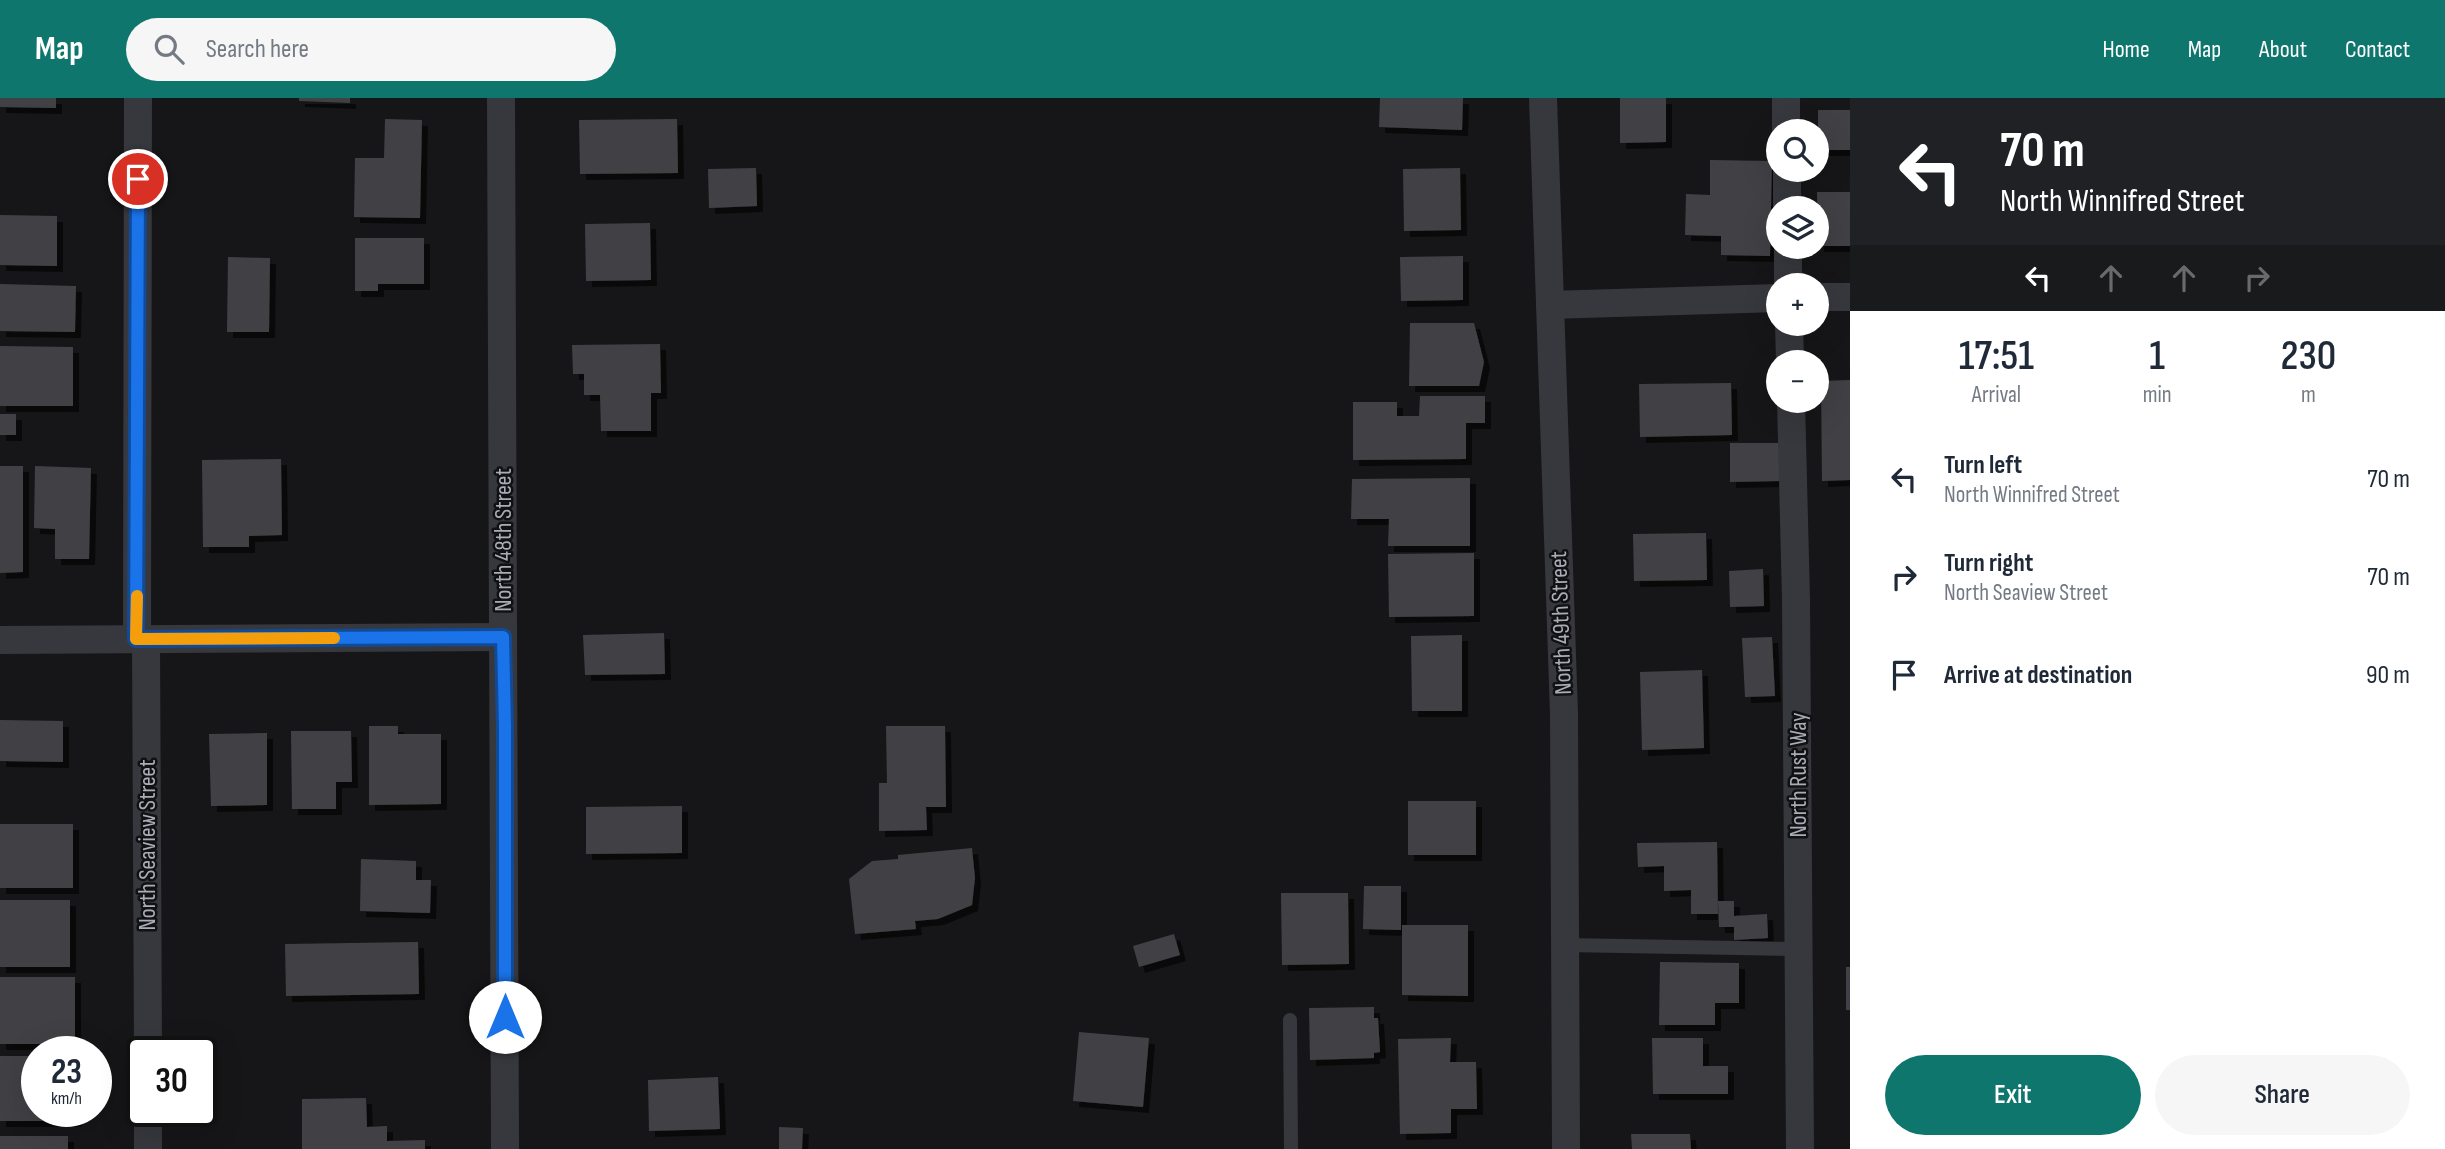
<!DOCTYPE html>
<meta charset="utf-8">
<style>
:root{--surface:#fff;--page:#f6f6f7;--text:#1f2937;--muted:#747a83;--accent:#0f766e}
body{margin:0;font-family:"Sofia Sans Condensed",sans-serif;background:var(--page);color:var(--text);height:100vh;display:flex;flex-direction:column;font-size:26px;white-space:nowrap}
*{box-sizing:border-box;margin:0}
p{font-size:23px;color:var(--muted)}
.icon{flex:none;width:38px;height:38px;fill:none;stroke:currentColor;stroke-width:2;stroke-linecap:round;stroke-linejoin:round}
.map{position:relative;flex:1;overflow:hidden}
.sheet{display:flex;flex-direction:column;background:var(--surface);width:595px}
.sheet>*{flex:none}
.banner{background:#202124;color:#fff;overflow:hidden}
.tools{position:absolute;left:1766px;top:21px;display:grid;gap:14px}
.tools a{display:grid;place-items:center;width:63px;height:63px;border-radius:50%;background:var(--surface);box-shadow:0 7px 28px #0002;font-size:35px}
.speed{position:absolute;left:21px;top:938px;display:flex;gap:14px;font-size:35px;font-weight:700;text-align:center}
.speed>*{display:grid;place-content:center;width:91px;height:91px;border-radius:50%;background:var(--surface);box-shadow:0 7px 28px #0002;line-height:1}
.speed small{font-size:18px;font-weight:400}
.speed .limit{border:4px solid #111;border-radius:10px;background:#fff;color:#111}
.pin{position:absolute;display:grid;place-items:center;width:60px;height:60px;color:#fff;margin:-30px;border:4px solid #fff;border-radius:50%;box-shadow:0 2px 7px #0007}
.me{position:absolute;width:77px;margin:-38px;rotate:0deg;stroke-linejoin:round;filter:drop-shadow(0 0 5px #0008)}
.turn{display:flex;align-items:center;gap:24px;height:147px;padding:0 35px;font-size:32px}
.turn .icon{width:91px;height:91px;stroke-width:2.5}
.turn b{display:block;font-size:49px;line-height:60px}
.lanes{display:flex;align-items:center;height:66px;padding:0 35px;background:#0003;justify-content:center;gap:35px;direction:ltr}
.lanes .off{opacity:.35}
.eta{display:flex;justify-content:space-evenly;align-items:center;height:119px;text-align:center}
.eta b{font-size:42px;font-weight:600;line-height:49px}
.action{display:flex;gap:14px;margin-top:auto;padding:14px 35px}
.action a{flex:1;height:80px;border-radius:42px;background:var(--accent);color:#fff;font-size:28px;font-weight:600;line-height:80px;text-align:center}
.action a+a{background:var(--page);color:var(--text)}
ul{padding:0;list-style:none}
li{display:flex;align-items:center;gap:21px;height:98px;padding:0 35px}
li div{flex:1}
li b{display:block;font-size:26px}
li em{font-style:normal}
header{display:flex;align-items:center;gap:42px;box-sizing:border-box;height:98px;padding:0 35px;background:var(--accent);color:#fff}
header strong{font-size:33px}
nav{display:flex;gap:38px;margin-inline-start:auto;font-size:24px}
.search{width:490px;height:63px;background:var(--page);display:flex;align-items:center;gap:18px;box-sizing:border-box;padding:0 24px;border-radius:38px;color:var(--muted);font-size:26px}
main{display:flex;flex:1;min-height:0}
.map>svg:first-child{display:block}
.building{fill:#404145;filter:url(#shadow)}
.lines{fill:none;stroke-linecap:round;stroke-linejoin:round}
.service{stroke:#37383d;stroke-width:14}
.minor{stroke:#37383d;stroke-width:28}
.route-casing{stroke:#114b97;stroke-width:18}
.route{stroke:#1a73e8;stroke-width:12}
.slow{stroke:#f59e0b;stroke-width:12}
.labels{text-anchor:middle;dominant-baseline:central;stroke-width:5;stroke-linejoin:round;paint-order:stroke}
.street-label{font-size:24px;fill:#a8adb8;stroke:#111113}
</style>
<header>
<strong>Map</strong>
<div class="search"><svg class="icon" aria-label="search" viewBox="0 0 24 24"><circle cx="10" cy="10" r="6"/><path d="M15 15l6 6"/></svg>Search here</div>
<nav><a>Home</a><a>Map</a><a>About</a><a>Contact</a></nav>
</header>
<main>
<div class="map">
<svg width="1850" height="1051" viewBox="0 0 1850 1051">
<defs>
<filter id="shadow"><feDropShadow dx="6" dy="6" stdDeviation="0" flood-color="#0009"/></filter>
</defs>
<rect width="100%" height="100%" fill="#161618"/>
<!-- building -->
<g class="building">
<polygon points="0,0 56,0 56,10 0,9"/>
<polygon points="299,0 350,0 350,5 299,3"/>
<polygon points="1380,0 1463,0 1462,32 1379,29"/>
<polygon points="1620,0 1666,0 1666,44 1620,45"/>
<rect x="1818" y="12" width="32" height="40"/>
<polygon points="385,21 422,22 420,120 354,119 355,60 384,60"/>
<polygon points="677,21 678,75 580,76 579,22"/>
<polygon points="1710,62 1772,63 1770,158 1721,157 1721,138 1685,137 1686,96 1710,97"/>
<polygon points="756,70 757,108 709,110 708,71"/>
<polygon points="1460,70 1461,132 1404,133 1403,71"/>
<polygon points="1817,94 1850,94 1850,148 1818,148"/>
<polygon points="0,117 57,118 57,168 0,167"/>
<polygon points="650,125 651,182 586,183 585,126"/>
<polygon points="355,140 424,140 424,186 378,186 378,193 355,193"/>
<polygon points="1463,158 1463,202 1401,203 1400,159"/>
<polygon points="228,159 270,160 269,234 227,234"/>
<polygon points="0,186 76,188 75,234 0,233"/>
<polygon points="1410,225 1474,225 1484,264 1479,288 1409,288"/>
<polygon points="660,246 661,295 651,295 651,333 601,333 600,297 584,297 584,276 573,276 572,247"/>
<polygon points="0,248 73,249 73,308 0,308"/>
<polygon points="1850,282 1850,382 1822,383 1821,283"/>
<polygon points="1731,285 1732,337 1640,339 1639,286"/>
<polygon points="1420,298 1485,298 1485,325 1466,325 1466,361 1353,362 1353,304 1397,304 1397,318 1419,318"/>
<rect x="0" y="316" width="16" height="21"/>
<polygon points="1730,345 1779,345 1780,383 1730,384"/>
<polygon points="281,361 282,437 249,438 249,449 203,449 202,362"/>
<polygon points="0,368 23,368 23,474 0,475"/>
<polygon points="35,368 91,370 89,461 55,461 55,431 34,430"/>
<polygon points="1470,380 1470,448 1388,448 1389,421 1351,421 1352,381"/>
<polygon points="1706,435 1707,482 1634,483 1633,436"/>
<polygon points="1474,455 1474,518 1389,519 1388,456"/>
<polygon points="1763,471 1764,508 1730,509 1729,473"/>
<polygon points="664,535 665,576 585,577 583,537"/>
<polygon points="1462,537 1462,613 1412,613 1411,538"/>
<polygon points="1772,539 1775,598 1745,599 1742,540"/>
<polygon points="1702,572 1704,650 1642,652 1640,574"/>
<polygon points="0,622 63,623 63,664 0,663"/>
<polygon points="369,628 398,628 398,636 441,636 441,706 369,707"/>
<polygon points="886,628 945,628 946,709 926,709 927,732 879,733 879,685 887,685"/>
<polygon points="291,633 351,633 352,684 336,684 336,711 292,711"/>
<polygon points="267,635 267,707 211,708 209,636"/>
<rect x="1408" y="703" width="68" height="54"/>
<polygon points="682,708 682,755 586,756 586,709"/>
<rect x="0" y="726" width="73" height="64"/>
<polygon points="1717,744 1718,816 1691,816 1691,792 1664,793 1664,768 1638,769 1637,745"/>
<polygon points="972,750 975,780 972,807 938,821 915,823 916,831 855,836 849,781 872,763 898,761 898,757"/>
<polygon points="361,761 416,763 416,782 431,782 430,815 360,813"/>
<polygon points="1364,788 1401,788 1401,832 1363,831"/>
<polygon points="1281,795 1348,795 1349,866 1282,867"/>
<rect x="0" y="802" width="70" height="67"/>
<polygon points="1718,803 1734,803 1734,818 1767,816 1768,840 1734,842 1734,829 1719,829"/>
<polygon points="1402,827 1468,827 1468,898 1402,897"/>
<polygon points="1174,836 1180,857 1139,869 1133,848"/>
<polygon points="418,844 419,896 286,898 285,846"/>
<polygon points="1660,864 1739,865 1739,905 1715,905 1715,927 1659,927"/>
<rect x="1846" y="869" width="4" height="43"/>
<rect x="0" y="879" width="75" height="67"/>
<polygon points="1374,909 1374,920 1378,920 1380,954 1374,955 1374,960 1310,962 1309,910"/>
<polygon points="1079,934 1149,940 1143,1009 1073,1003"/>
<polygon points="1451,940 1450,964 1476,964 1477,1011 1451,1011 1451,1035 1400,1036 1398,941"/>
<polygon points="1652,940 1703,940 1703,968 1728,968 1728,996 1653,996"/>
<polygon points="0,958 37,958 37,1013 76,1013 76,1023 0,1023"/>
<polygon points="718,979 720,1031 649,1033 648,982"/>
<polygon points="366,1000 367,1029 387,1028 387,1043 425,1042 425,1051 302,1051 302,1001"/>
<polygon points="779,1029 803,1030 802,1051 779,1051"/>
<polygon points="1631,1036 1690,1036 1691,1051 1632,1051"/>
<rect x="0" y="1038" width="68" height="13"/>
</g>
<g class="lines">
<!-- service -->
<g class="service">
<polyline points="1565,847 1799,851"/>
<polyline points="1290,922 1291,1051"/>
</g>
<!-- minor -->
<g class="minor">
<polyline points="501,0 505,1051"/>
<polyline points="1543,0 1564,616 1566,1051"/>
<polyline points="1786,0 1786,33"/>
<polyline points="1787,72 1787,110"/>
<polyline points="1788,149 1788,187"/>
<polyline points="1816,199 1850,199"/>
<polyline points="1550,207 1778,200"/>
<polyline points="1789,226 1790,264"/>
<polyline points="1791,303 1796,501 1800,1051"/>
<polyline points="137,541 138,0"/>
<polyline points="146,541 148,954"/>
<polyline points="0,542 503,539"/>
<polyline points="148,1013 148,1051"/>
</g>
</g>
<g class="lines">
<!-- route casing -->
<g class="route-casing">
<polyline id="route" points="138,81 136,541 503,539 505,629 505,919"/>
</g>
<!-- route -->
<use href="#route" class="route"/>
<!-- slow -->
<polyline class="slow" points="137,498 136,541 334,540"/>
</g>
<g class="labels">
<!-- street labels -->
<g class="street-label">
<text transform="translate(503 442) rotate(-90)">North 48th Street</text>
<text transform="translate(1561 525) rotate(-92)">North 49th Street</text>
<text transform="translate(1798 677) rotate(-90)">North Rust Way</text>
<text transform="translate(147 747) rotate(-90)">North Seaview Street</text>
</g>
</g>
</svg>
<div class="tools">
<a><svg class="icon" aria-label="search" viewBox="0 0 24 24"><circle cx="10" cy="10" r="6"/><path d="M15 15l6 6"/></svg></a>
<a><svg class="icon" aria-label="layers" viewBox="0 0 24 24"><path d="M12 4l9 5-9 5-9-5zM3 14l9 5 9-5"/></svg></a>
<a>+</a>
<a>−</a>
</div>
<div class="speed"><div>23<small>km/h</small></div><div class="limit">30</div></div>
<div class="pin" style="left:138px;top:81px;background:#d93025"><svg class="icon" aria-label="arrive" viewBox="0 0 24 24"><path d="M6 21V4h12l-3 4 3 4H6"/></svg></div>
<svg class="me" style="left:505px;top:919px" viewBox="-20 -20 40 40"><circle r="19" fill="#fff"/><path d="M0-13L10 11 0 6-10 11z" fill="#1a73e8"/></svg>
</div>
<section class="sheet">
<div class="banner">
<div class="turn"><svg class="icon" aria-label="left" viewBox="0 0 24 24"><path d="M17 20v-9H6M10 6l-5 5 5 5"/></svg><div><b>70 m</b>North Winnifred Street</div></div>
<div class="lanes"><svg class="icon" aria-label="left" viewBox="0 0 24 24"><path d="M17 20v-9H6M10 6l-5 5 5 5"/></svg><svg class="icon off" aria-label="ahead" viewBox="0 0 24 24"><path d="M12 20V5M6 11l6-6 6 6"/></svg><svg class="icon off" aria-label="ahead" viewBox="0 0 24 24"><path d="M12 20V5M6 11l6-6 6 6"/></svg><svg class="icon off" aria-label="right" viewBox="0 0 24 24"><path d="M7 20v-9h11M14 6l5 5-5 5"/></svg></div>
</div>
<div class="eta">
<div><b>17:51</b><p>Arrival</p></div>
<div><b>1</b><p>min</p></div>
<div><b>230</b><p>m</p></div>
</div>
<ul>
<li><svg class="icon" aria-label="left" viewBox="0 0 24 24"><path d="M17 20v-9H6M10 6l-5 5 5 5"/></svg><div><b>Turn left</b><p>North Winnifred Street</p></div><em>70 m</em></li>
<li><svg class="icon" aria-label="right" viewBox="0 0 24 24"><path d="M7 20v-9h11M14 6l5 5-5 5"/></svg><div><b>Turn right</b><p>North Seaview Street</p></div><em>70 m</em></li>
<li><svg class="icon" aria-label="arrive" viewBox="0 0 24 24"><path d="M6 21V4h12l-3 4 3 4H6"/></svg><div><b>Arrive at destination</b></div><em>90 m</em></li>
</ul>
<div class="action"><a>Exit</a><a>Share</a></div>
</section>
</main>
